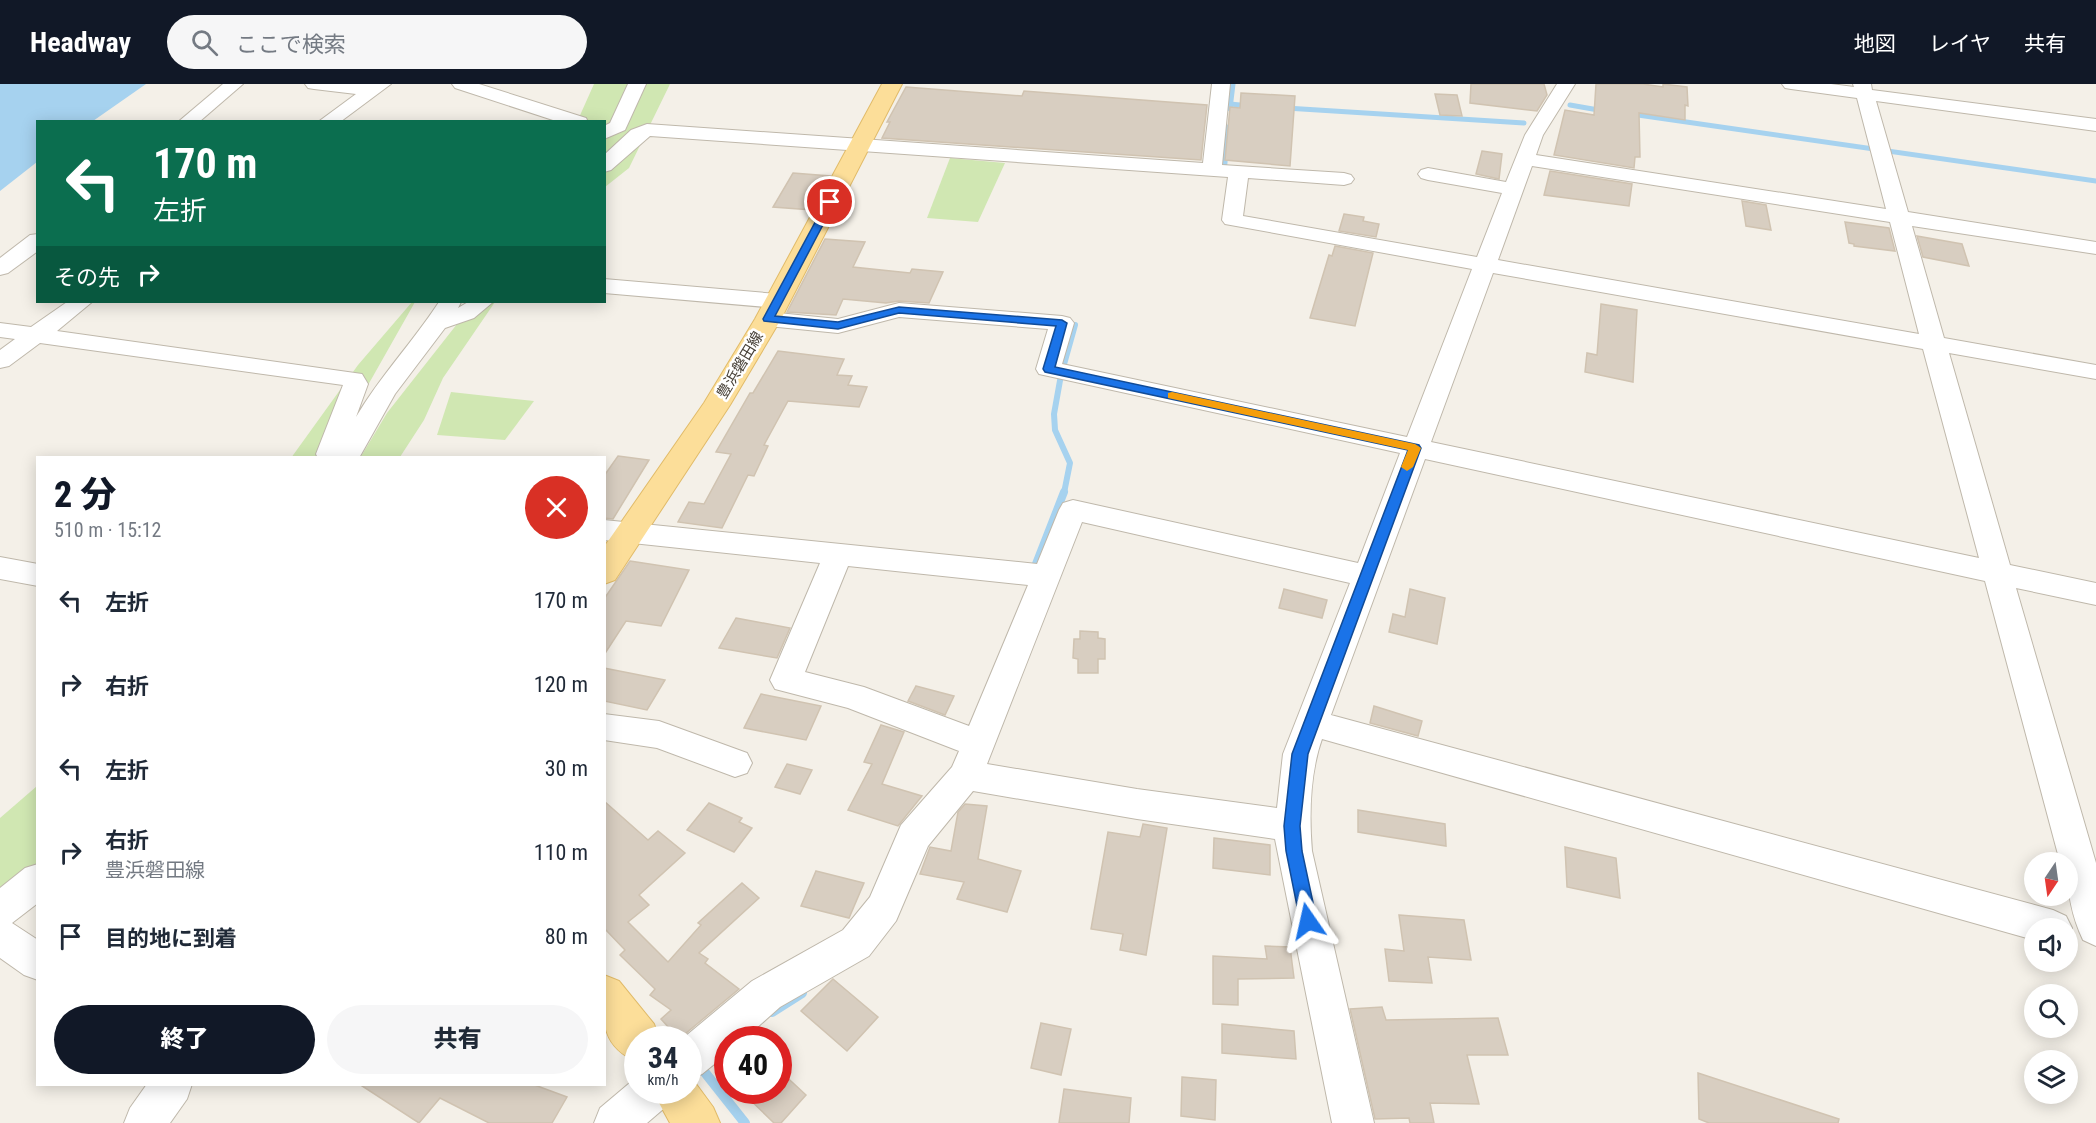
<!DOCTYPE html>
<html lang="ja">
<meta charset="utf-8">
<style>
:root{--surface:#fff;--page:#f6f6f7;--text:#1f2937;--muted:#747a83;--accent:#111827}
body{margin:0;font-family:"Roboto Condensed","Noto Sans JP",sans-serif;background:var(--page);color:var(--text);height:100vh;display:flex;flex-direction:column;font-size:22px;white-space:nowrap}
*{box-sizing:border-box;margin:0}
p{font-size:20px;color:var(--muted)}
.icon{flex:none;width:33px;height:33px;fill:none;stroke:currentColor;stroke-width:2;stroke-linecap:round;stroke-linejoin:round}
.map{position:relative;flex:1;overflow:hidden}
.panel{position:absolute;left:36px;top:372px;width:570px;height:630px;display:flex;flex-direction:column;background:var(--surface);border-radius:0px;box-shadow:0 3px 15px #0003}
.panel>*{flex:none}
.banner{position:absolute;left:36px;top:36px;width:570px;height:183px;border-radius:0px;box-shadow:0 3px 15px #0003;background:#0b6e4f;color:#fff;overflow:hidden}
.needle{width:39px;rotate:193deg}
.tools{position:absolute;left:2024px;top:768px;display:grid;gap:12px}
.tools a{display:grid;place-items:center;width:54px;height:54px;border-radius:50%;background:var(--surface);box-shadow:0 3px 15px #0003;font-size:30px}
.speed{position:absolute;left:624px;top:942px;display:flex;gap:12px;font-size:30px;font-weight:700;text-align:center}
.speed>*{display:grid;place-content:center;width:78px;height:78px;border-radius:50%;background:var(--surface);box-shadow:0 3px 15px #0003;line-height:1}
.speed small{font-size:15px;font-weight:400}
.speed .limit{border:9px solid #d22;background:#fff;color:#111}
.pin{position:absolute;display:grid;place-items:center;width:51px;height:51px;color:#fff;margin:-26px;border:3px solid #fff;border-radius:50%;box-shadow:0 2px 6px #0007}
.me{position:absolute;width:66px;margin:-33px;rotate:349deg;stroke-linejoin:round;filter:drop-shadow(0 0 4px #0008)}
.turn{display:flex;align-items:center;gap:21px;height:126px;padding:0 18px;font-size:27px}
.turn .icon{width:78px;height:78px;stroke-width:2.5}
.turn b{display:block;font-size:42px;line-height:51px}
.then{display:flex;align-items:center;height:57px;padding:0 18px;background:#0003;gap:12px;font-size:22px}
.round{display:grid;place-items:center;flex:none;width:63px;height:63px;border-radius:32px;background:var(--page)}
.overview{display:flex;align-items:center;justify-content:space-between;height:102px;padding:0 18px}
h1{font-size:36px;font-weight:800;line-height:45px;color:var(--accent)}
.action{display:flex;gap:12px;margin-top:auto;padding:12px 18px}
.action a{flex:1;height:69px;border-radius:36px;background:var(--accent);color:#fff;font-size:24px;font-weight:800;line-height:69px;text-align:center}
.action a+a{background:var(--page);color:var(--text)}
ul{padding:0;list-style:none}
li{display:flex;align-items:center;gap:18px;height:84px;padding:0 18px}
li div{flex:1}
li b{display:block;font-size:22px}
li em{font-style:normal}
header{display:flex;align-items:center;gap:36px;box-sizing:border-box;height:84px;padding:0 30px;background:var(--accent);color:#fff}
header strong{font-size:28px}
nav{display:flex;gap:33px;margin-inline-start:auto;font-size:21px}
.search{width:420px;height:54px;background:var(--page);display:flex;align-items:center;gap:15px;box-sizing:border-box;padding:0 21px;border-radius:33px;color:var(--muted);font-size:22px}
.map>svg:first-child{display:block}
.green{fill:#d0e7b2}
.water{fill:#a6d2ef}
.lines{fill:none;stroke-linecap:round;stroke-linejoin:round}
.stream-far3{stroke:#a6d2ef;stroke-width:5}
.stream-far2{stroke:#a6d2ef;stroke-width:6}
.stream-far1{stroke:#a6d2ef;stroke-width:8}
.stream{stroke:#a6d2ef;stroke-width:10}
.building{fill:#d8cec1;stroke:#d0c3b1;stroke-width:1.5}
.minor-casing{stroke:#bfb8ab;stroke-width:2}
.major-casing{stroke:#e1bb69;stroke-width:2}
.minor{fill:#fff;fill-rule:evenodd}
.major{fill:#fcde99;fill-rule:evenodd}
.route{fill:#1a73e8;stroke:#114b97;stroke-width:1.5}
.slow{fill:#f59e0b}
.labels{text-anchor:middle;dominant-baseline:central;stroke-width:5;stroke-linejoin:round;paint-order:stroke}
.far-street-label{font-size:15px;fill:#474037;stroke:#fff}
</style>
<header>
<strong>Headway</strong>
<div class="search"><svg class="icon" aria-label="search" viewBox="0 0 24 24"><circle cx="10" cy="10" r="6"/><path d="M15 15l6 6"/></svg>ここで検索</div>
<nav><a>地図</a><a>レイヤ</a><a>共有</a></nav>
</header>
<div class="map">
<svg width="2096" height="1039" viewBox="0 0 2096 1039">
<rect width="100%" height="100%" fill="#f4f0e8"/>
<!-- green -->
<g class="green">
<polygon points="594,0 670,0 629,84 605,103 604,38 577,38"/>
<polygon points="950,74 1005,79 978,138 927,134"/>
<polygon points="412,218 415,218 329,370 333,373 291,374 358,281"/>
<polygon points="489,218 495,218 443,294 424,336 400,373 360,374 387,329 461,235"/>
<polygon points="451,308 534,317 505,356 437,351"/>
<polygon points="37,702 37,820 0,849 0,734"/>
</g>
<!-- water -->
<polygon class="water" points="0,0 146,0 93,37 38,38 37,78 0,107"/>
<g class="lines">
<!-- stream-far3 -->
<g class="stream-far3">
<polyline points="1230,20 1250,22"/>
<polyline points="1570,21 1604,27"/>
<polyline points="1286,24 1524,39"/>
<polyline points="1230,25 1233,0"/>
<polyline points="1631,30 2096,97"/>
<polyline points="1224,90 1228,43"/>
</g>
<!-- stream-far2 -->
<polyline class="stream-far2" points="1064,409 1070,379 1055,346 1054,330 1061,291 1075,241"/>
<!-- stream-far1 -->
<polyline class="stream-far1" points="1034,485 1064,408"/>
<!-- stream -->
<g class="stream">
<polyline points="772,928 802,909"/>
<polyline points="699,981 745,1039"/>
</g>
</g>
<!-- building -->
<g class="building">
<polygon points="1471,0 1544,0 1547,11 1537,27 1470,19"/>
<polygon points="1596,0 1643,0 1663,3 1663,0 1687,3 1688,22 1685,21 1685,36 1639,29 1640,73 1635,73 1634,84 1554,71 1565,26 1594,31"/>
<polygon points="906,3 1022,12 1024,7 1207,21 1201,76 882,54 890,38 887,38"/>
<polygon points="1241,9 1295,12 1290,82 1225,76 1230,23 1240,24"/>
<polygon points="1435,10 1457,11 1462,32 1440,31"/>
<polygon points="1482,67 1502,70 1499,95 1476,90"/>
<polygon points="1550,87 1632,100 1629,122 1544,111"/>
<polygon points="793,89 830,92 812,126 773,123"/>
<polygon points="1742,117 1766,121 1771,146 1746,142"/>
<polygon points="1344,130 1364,133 1363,137 1379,140 1376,153 1339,147"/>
<polygon points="1845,138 1889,144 1895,167 1854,162 1854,160 1849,159"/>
<polygon points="1917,152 1962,160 1969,182 1923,173"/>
<polygon points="825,155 865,158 853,183 910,189 912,185 943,188 929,219 899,217 886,219 843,215 836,231 787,228"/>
<polygon points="1335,162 1373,169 1355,242 1310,234 1329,171 1332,172"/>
<polygon points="1601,220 1637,226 1633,298 1585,288 1587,269 1597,271"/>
<polygon points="778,267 844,275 837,291 852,292 848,301 867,303 859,323 788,317 764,361 768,362 754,392 748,391 722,444 678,438 689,418 704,420 731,370 716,368 750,309 753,309"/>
<polygon points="618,372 649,376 613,435 604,434 604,392"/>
<polygon points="630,477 689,486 661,542 626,537 604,571 604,515"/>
<polygon points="1284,505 1327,516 1322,534 1279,524"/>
<polygon points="1410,505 1445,514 1437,560 1389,548 1393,530 1405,533"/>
<polygon points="736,534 790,544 777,574 719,564"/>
<polygon points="1080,547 1098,548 1098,554 1105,555 1105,575 1098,575 1098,589 1078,589 1078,575 1073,574 1074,555 1080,555"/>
<polygon points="604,584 665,596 647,626 604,617"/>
<polygon points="916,602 954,612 945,631 908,617"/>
<polygon points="761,610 821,622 806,656 744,644"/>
<polygon points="1374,622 1422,637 1418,652 1370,639"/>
<polygon points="881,641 904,648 882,700 922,712 898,742 848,726 872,680 864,678"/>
<polygon points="787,680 812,686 800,710 775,703"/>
<polygon points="604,717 648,756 658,747 685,769 639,811 649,821 628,838 668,878 701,841 698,839 742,799 759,814 699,869 708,875 705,879 739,905 679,955 661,935 671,926 650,911 655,905 620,871 625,866 604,844"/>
<polygon points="709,719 742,734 739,738 752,744 734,768 687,746"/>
<polygon points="965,720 987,722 978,775 1021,787 1007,828 957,815 964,798 920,790 930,763 951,767 958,728"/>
<polygon points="1358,726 1445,740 1446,762 1358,748"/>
<polygon points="1143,740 1167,744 1146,871 1120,866 1123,850 1091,845 1108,748 1140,753"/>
<polygon points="1214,754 1270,761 1270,791 1213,784"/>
<polygon points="1565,763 1616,774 1620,814 1567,803"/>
<polygon points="816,787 864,799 849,834 801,822"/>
<polygon points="1399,831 1464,836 1471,876 1428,873 1432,899 1389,897 1385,865 1404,867"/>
<polygon points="1265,862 1290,863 1294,894 1238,895 1238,921 1213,920 1213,872 1267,875"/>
<polygon points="833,895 878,933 847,967 801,927"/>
<polygon points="1382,923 1386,936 1498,934 1508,971 1467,971 1479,1020 1430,1019 1434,1039 1410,1039 1409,1034 1375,1035 1350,925"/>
<polygon points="1041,939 1071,945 1061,991 1031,984"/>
<polygon points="1222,940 1294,947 1296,975 1222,969"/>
<polygon points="778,985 806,1011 781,1039 774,1039 740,1006 778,1006"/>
<polygon points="1698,989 1839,1035 1838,1039 1709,1039 1699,1035"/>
<polygon points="1182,993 1216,996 1215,1036 1181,1032"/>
<polygon points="359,1000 532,1000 567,1013 552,1039 489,1039 440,1014 419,1039"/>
<polygon points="1064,1005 1131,1014 1129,1039 1059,1039"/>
</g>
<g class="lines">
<!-- minor casing -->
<g class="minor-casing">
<g id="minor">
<polygon points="223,0 243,0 199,38 178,38"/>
<polygon points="305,0 391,0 340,38 318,38 356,10 314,5 308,4"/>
<polygon points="452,0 479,0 586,34 588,38 559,38 455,4"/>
<polygon points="628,0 646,0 625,46 604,55 604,42 610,39"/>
<path d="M1212,0H1230L1222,81L1344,89L1351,91L1354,95L1351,99L1344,101L1248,94L1243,132L1477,173L1502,109L1428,96L1421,94L1418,90L1421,86L1428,84L1506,98L1525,51L1557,0H1575L1543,51L1536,71L1886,125L1857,14L1791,5L1785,4L1782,0H1831L1854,3L1853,0H1871L1872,6L2096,35V47L1876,17L1908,128L2096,158V170L1912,142L1944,254L2096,281V295L1949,269L2010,481L2096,499V521L2016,504L2096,779V862L2083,856C2071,831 2067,806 2067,778H2060L1985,497L1425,375L1331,631L2053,826L2066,832L2072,844L2067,855V844H2034V856L1322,655C1310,689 1309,732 1312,767L1374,1039H1332L1275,755L1137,735L973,707L928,762L896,837L869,872L780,923L743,956H728V969L702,990L688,996V956H681L752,897L843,846L870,813L901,741L952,683L959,667L848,624L775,605L770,596L820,479L604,456V436L1037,480L1059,426L1063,419L1073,416L1358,479L1400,369L1039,290L1036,285L1048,245L899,233L838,249L768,242L760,240L756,235L760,230L768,228L838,235L899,219L1062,232L1070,234L1074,239L1062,280L1407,353L1472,185L1225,140L1222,136L1228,93L650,52L611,86L604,88V71L631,46L647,40L1203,79ZM1532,82L1890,138L1919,250L1498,176ZM1493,189L1923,265L1979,474L1431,358ZM1082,438L1350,499L1283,670L1277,724L1137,705L987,680ZM848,482L1028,501L969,642L864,603L805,588Z"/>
<polygon points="38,150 38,167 8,189 0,191 0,174 30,151"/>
<polygon points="604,195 777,210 785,212 788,217 785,222 777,224 604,209"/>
<path d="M67,218H92L57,247L362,290L368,300L356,333C380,292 413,258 439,218H461L458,224L468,218H493L474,234L445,244L395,310L359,374H318L316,370L343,301L40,259L9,282L0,284V266L15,255L0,253V239L31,243Z"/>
<polygon points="0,473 38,480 38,502 0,495"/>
<polygon points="604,630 659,637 747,669 752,679 747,689 735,693 657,664 604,656"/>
<polygon points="38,780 38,819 12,839 38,856 38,896 24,891 0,874 0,804 25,784"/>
<polygon points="638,992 638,1006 674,1006 668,1021 647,1039 594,1039 600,1024"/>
<polygon points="147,1000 192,1000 187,1015 170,1039 124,1039 130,1024"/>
</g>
</g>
<!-- major casing -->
<g class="major-casing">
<g id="major">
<polygon points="882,0 902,0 781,235 730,321 615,496 604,500 604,463 704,319 755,235"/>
<path d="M604,891L619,897L654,940L660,956H638V978C596,961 604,929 604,891Z"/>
<polygon points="688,989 713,1023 720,1039 670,1039 652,1006 688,1006"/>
</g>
</g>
<!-- minor -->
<use href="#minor" class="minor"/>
<!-- major -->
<use href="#major" class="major"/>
</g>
<!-- route -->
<polygon class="route" points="830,116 835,118 775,232 838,238 899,223 1062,236 1067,239 1055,283 1419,361 1421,364 1308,670 1300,742 1302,767 1317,837 1314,842 1308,845 1302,842 1300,837 1286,767 1284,742 1292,670 1408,366 1045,288 1043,285 1056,242 899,229 838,245 764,237 763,235 826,118"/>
<!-- slow -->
<polygon class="slow" points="1172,308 1415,360 1421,364 1413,383 1407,387 1401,383 1408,366 1168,314 1168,309"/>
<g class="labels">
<!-- far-street labels -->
<g class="far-street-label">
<text transform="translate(740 281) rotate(-59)">豊浜磐田線</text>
</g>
</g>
</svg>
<div class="tools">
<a><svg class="needle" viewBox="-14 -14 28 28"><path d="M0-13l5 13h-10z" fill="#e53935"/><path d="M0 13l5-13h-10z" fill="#747a83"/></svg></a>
<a><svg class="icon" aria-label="sound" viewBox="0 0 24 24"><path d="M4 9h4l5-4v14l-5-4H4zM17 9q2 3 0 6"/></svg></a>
<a><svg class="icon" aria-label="search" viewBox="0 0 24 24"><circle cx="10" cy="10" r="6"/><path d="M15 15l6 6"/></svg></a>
<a><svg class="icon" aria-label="layers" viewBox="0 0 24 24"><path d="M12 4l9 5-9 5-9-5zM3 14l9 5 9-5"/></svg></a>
</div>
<div class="speed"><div>34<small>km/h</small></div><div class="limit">40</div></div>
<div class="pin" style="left:830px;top:118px;background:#d93025"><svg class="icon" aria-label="arrive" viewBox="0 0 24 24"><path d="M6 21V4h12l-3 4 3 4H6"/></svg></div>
<svg class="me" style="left:1308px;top:837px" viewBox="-20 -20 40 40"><path d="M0-17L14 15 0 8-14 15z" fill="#1a73e8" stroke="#fff" stroke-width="4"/></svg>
<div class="banner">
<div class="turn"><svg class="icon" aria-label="left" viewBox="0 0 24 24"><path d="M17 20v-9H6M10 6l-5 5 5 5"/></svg><div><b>170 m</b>左折</div></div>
<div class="then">その先<svg class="icon" aria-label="right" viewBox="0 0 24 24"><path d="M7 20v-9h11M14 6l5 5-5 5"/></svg></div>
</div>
<section class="panel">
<div class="overview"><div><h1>2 分</h1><p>510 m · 15:12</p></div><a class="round" style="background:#d93025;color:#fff"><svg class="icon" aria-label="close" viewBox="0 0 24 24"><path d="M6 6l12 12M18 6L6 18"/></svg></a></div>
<ul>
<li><svg class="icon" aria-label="left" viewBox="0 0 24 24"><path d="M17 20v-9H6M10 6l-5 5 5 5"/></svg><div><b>左折</b></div><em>170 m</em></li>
<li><svg class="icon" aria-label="right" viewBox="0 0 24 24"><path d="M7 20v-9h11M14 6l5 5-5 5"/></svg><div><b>右折</b></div><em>120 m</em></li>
<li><svg class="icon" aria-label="left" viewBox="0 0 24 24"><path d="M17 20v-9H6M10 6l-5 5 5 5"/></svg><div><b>左折</b></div><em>30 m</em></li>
<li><svg class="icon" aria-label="right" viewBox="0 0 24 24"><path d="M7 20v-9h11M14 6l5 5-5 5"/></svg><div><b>右折</b><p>豊浜磐田線</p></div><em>110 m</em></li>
<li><svg class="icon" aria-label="arrive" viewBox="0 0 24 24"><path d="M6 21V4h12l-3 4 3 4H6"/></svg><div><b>目的地に到着</b></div><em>80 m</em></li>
</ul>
<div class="action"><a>終了</a><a>共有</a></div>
</section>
</div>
